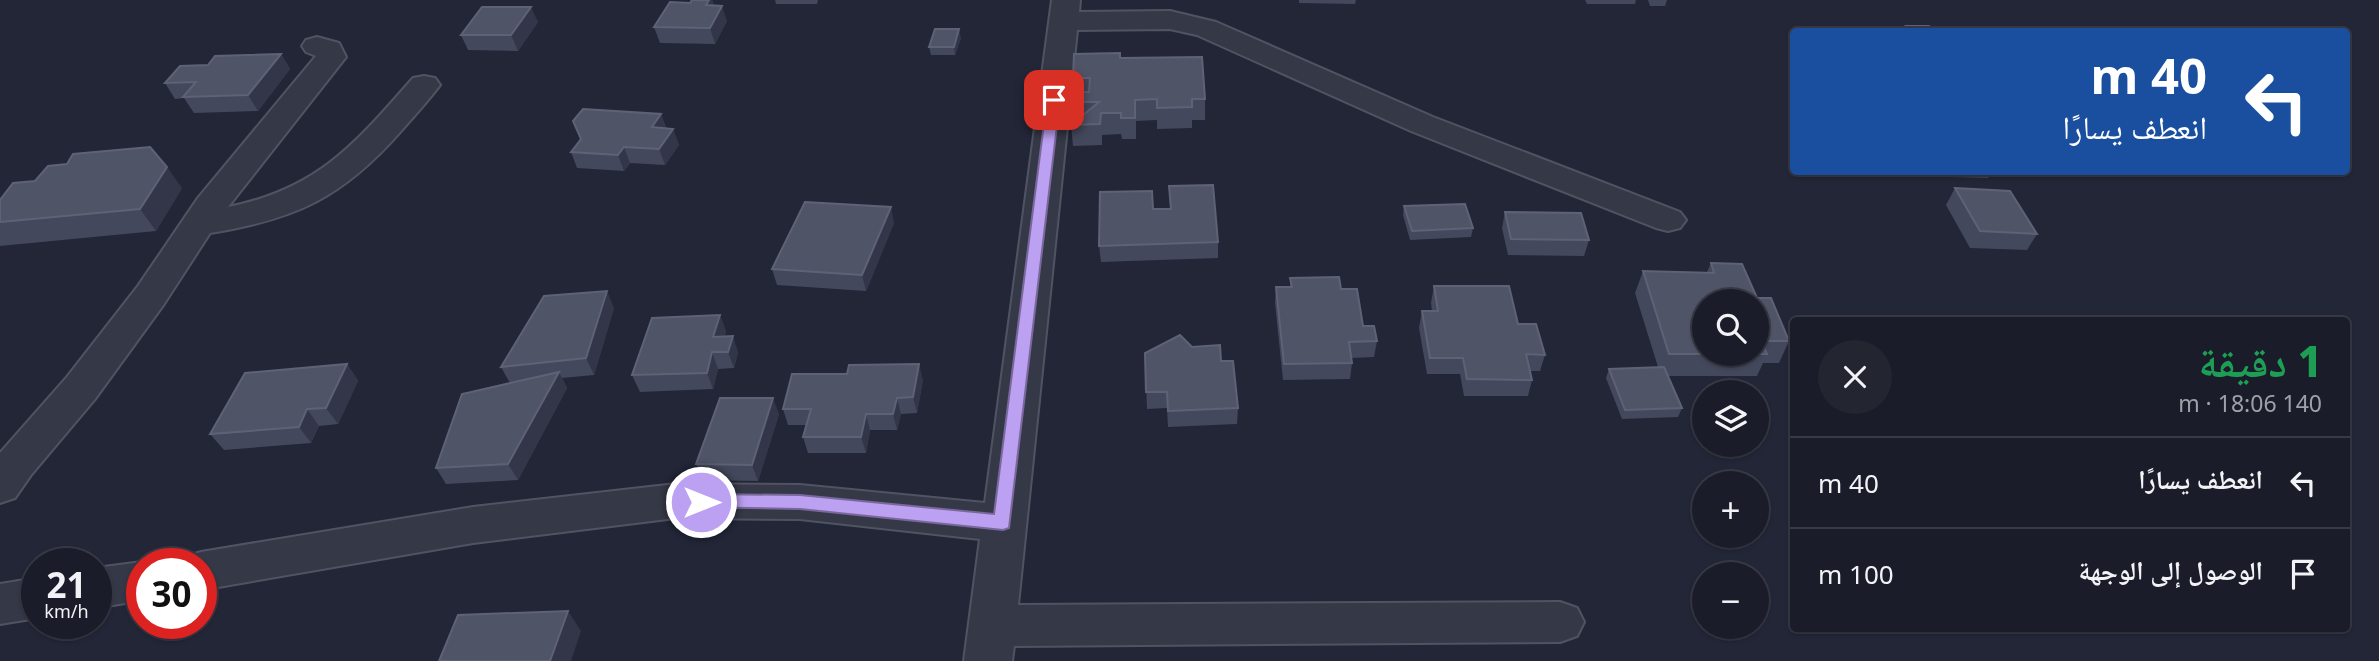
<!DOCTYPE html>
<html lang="ar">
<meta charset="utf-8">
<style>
:root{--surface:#1a1c29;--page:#232531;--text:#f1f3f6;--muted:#9fa1a8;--line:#383a46}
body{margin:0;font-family:"Noto Sans","Noto Naskh Arabic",sans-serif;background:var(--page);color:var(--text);direction:rtl;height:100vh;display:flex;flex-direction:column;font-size:26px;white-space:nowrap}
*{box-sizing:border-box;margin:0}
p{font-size:23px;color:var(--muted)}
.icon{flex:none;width:38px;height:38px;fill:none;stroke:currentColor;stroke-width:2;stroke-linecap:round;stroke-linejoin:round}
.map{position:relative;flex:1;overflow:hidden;direction:ltr}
.side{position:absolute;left:1790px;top:317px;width:560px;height:315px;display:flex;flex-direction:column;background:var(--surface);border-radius:7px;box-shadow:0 2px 5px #0004,0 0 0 2px var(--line);direction:rtl}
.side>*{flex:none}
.hud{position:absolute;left:1790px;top:28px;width:560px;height:147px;border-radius:7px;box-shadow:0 2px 5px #0004,0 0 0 2px var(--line);direction:rtl;background:#1a4fa0;color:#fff;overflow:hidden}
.buttons{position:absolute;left:1692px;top:289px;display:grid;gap:14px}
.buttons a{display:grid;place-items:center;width:77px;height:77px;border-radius:50%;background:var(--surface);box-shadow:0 2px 5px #0004,0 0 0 2px var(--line);font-size:35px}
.speed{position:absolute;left:21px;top:548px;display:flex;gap:14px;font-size:35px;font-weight:700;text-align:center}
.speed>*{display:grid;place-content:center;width:91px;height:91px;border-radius:50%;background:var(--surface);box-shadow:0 2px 5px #0004,0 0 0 2px var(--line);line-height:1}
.speed small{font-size:18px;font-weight:400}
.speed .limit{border:10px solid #d22;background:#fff;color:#111}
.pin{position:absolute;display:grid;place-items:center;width:60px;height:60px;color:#fff;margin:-30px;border-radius:14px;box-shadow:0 4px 10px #0006}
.me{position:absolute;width:77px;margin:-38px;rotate:90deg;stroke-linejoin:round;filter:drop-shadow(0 0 5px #0008)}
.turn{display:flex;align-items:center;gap:24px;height:147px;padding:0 28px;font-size:32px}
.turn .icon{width:91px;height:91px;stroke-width:2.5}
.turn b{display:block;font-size:49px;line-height:60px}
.round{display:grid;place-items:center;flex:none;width:74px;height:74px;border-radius:37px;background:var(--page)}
.head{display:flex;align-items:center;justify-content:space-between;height:119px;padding:0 28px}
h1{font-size:42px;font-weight:800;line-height:52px;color:#1e9e55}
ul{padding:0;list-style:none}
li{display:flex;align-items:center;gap:21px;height:91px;padding:0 28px;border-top:2px solid var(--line)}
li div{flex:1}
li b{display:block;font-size:26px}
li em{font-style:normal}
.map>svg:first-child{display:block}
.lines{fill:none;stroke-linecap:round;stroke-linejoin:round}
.minor-casing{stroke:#505362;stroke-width:4}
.minor{fill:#353947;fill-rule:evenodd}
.wall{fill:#44485c}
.shaded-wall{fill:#323648}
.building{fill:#505467;stroke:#5f6276;stroke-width:2;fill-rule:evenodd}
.route{fill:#bca0f2;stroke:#7a689d;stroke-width:2}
</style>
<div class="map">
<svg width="2379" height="661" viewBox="0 0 2379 661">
<rect width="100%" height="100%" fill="#222637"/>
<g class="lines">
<!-- minor casing -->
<g class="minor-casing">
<g id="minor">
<polygon points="1052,0 1080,0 1079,12 1170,11 1216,22 1433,117 1680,212 1686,220 1680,228 1668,231 1656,228 1411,131 1197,35 1170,29 1077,30 1018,605 1560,602 1577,608 1584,622 1577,636 1560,642 1014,646 1012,661 964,661 980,539 800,519 676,518 473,543 201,590 201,564 182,564 185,557 201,552 473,507 676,484 800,485 985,503"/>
<path d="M317,37L339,43L346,57L228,207C318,189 355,144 413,78L424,76L435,78L440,85C428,101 414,116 401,131C343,197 297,219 210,233L164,304L95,399L31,475L15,498L0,503V453L67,377L138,286L198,198L316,56L306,52L302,46L306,40Z"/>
<polygon points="142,562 147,564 142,564 142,600 96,608 96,568"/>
<polygon points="37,578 37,618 0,624 0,584"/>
</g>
</g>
<!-- minor -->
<use href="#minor" class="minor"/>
</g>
<!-- wall -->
<g class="wall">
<polygon points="712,0 714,6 727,21 715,44 660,43 654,27 690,3"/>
<polygon points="775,0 818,0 817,4 776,4"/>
<polygon points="1299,0 1356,0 1355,4 1299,3"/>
<polygon points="1585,0 1636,0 1635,4 1587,4"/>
<polygon points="1648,0 1667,0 1665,6 1650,6"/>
<polygon points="538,22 518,51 468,50 461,35"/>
<polygon points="1906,26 1932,32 1903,32"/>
<polygon points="961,38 955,55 931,55 929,47"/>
<polygon points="281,54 290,69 258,111 194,113 184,98 175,99 165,83 208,65"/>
<polygon points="1120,58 1205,99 1205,120 1192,120 1192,128 1157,129 1157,120 1136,121 1136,139 1122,139 1121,134 1102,135 1102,145 1073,146 1071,125 1076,121 1073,78"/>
<polygon points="661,114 666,128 673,129 679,145 665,165 630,163 624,171 577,168 571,152"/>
<polygon points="1950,172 1992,172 1988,178 1953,177"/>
<polygon points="1169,186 1218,242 1218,258 1101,262 1099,246 1153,209 1170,209"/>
<polygon points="182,188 156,231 0,246 0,200"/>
<polygon points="1955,188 2037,234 2027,250 1970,248 1946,205"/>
<polygon points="1404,206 1473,228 1471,237 1410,240 1403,215"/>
<polygon points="1505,212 1589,240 1584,256 1508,255 1502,228"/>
<polygon points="894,223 866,291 777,285 772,269"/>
<polygon points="1711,263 1757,298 1789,341 1779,363 1763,363 1757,376 1668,376 1682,408 1678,417 1622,419 1606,378 1609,369 1658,367 1635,293 1643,271 1707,272"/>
<polygon points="1290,278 1341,289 1363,326 1377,341 1374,357 1351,358 1352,363 1350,379 1283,380 1275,303 1276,287 1290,287"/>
<polygon points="1434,286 1518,324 1545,355 1540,371 1530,371 1532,380 1528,396 1464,396 1460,374 1427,374 1419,328 1422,311 1432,311 1431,303"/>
<polygon points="614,308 594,375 562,378 567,388 518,480 446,484 436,468 510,383 501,367"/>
<polygon points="720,315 726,332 724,336 738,352 734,368 718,369 713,389 640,392 632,375"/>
<polygon points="1192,347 1221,361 1238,408 1237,424 1168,427 1167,408 1147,409 1145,353"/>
<polygon points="347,364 358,381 338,424 319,426 311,443 224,450 210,434"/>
<polygon points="923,380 917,413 901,414 897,430 870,430 866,453 808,453 803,437 806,425 788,425 783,409"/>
<polygon points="779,414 758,481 703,480 696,464"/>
</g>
<!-- shaded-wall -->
<g class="shaded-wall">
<polygon points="709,0 712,0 716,12 706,5"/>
<polygon points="722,6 727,21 715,44 710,28"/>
<polygon points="531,7 538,22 518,51 511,35"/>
<polygon points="959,29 961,38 955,55 954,47"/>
<polygon points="281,54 290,69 258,111 248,95"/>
<polygon points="661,114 666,130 652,127"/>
<polygon points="673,129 679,145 665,165 659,149"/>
<polygon points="624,147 630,163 624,171 618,155"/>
<polygon points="167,167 182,188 156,231 140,209"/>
<polygon points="891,207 894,223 866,291 862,275"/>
<polygon points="607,291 614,308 594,375 586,358"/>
<polygon points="720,315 726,332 720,353 713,337"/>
<polygon points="733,336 738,352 734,368 728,352"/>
<polygon points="712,352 718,369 713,389 707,373"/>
<polygon points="347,364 358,381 338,424 326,408"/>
<polygon points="919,364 923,380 917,413 913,397"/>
<polygon points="559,372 567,388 518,480 508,464"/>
<polygon points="773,398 779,414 758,481 752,465"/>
<polygon points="897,398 901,414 897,430 893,414"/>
<polygon points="307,409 319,426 311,443 299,427"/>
<polygon points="866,414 870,430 866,453 861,437"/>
<polygon points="568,611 581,631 571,661 550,661"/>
</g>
<!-- building -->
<g class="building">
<polygon points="692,0 709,0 706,5 722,6 710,28 654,27 670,2 690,3"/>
<polygon points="482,7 531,7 511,35 461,35"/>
<polygon points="1906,26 1929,26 1932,32 1910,32"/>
<polygon points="935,29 959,29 954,47 929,47"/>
<polygon points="1120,53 1120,58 1202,57 1205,99 1192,99 1192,107 1157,108 1157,99 1135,100 1135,118 1121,118 1121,113 1101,113 1100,124 1071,125 1099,102 1075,102 1076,92 1089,92 1090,78 1073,78 1074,54"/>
<polygon points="281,54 248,95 183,97 196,82 165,83 180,66 208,65 215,56"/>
<polygon points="583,109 661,114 652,127 673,129 659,149 624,147 618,155 571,152 581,139 573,121"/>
<polygon points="150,147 167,167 140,209 0,222 0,200 13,183 35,181 48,166 67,164 73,154"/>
<polygon points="1213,185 1218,242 1099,246 1100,192 1152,191 1153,209 1171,209 1169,186"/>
<polygon points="1955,188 2010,191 2037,234 1980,231"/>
<polygon points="805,202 891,207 862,275 772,269"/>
<polygon points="1465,204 1473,228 1412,231 1404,206"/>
<polygon points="1505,212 1581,213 1589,240 1511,239"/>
<path d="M1711,263L1742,264L1757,298H1771L1789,341H1761L1767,354H1669L1643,271L1714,273ZM1704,301H1757V354H1704Z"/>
<polygon points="1339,277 1341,289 1357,289 1363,326 1374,326 1377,341 1349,342 1352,363 1284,364 1276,287 1292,287 1290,278"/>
<polygon points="1434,286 1509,286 1518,324 1536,324 1545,355 1526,354 1532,380 1467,379 1463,358 1430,358 1422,311 1438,311"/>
<polygon points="607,291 586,358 501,367 544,296"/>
<polygon points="720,315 713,337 733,336 728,352 712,352 707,373 632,375 652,318"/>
<polygon points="1180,335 1192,347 1220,345 1221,361 1233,361 1238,408 1168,411 1167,392 1146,392 1145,353"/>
<polygon points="347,364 326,408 307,409 299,427 210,434 245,373"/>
<polygon points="919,364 913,397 897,398 893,414 866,414 861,437 803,437 811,409 783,409 792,374 847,374 849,365"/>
<polygon points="1664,367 1682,408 1625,410 1609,369"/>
<polygon points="559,372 508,464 436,468 462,394"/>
<polygon points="720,398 773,398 752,465 696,464"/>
<polygon points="568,611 550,661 439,661 458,615"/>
</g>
<!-- route -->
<polygon class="route" points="1054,96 1060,100 1009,528 1003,530 800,509 694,507 692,502 694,496 701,494 800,495 994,514 1047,100"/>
</svg>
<div class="buttons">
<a><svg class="icon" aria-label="search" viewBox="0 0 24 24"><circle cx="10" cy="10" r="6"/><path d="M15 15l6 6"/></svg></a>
<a><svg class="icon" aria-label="layers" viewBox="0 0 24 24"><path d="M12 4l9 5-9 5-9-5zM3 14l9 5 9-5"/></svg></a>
<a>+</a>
<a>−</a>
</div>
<div class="speed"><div>21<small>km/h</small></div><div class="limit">30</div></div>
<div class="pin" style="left:1054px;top:100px;background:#d93025"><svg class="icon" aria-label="arrive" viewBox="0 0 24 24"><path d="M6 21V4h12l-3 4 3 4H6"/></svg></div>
<svg class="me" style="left:701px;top:502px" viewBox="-20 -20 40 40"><circle r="17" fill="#bca0f2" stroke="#fff" stroke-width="3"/><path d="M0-11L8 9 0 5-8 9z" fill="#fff"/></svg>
<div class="hud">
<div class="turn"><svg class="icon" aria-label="left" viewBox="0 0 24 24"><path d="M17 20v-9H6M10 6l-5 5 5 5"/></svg><div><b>40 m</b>انعطف يسارًا</div></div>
</div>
<section class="side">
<div class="head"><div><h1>1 دقيقة</h1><p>140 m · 18:06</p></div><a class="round"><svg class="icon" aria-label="close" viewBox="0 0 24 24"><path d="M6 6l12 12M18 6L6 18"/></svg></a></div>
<ul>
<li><svg class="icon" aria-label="left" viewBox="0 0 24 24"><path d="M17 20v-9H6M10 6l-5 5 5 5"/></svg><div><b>انعطف يسارًا</b></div><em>40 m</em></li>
<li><svg class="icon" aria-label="arrive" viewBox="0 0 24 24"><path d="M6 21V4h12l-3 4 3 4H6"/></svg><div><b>الوصول إلى الوجهة</b></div><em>100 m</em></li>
</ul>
</section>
</div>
